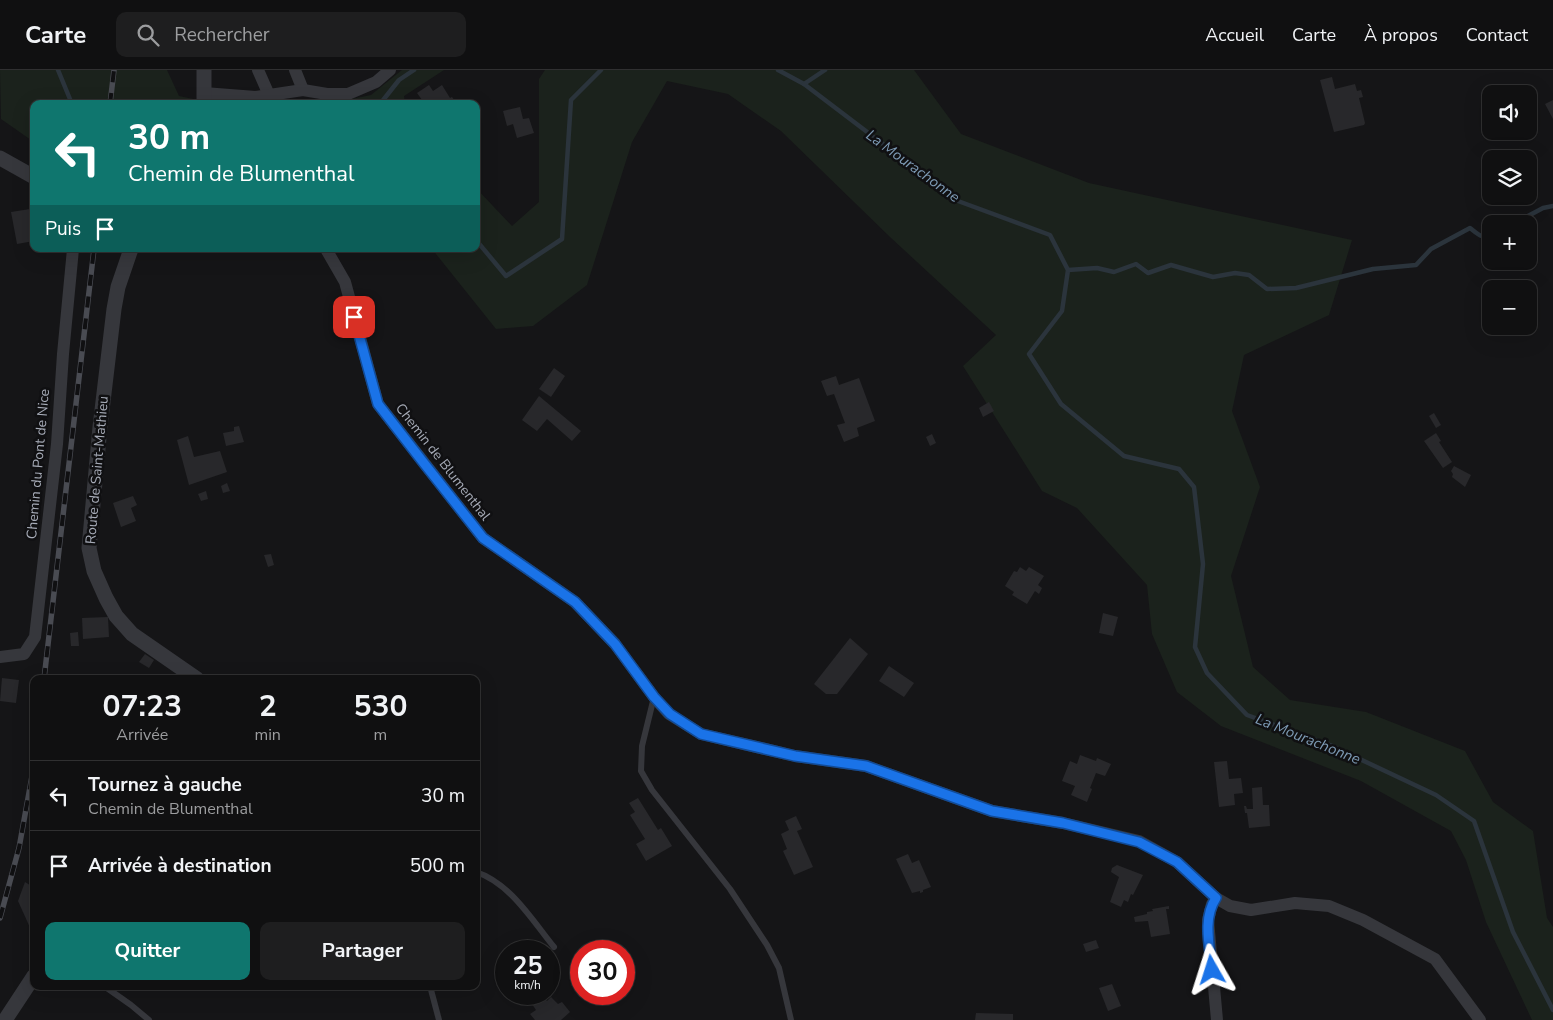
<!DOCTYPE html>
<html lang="fr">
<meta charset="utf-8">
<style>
:root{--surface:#101011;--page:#1e1e1f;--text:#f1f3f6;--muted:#9c9d9f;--line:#303031;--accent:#0f766e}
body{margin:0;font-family:"Nunito Sans",sans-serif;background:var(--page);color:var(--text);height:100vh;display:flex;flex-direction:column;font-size:19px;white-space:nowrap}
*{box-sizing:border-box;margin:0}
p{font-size:16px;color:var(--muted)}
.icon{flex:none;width:28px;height:28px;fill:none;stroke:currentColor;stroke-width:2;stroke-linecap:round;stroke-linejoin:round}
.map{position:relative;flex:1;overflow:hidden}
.details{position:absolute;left:30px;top:605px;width:450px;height:315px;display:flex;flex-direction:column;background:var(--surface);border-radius:10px;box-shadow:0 5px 20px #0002,0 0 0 1px var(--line)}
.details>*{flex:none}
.top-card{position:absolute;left:30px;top:30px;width:450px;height:152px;border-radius:10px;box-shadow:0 5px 20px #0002,0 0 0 1px var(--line);background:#0f766e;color:#fff;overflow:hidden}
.tools{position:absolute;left:1482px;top:15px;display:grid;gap:10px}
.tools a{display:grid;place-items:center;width:55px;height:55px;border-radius:10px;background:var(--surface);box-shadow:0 5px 20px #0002,0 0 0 1px var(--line);font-size:25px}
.speed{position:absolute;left:495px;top:870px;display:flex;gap:10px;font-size:25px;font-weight:700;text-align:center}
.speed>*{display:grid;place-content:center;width:65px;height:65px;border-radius:50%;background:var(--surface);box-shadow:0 5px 20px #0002,0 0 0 1px var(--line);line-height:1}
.speed small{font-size:12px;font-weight:400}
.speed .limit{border:8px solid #d22;background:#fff;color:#111}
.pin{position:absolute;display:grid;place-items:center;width:42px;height:42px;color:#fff;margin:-21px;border-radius:10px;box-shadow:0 2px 8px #0006}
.me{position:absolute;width:55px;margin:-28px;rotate:354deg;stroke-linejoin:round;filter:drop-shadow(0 0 4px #0008)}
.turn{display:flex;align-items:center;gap:18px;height:105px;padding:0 15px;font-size:22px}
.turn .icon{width:65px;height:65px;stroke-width:2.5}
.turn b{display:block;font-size:35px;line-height:42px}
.then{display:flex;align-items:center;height:48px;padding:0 15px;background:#0003;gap:10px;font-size:19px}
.eta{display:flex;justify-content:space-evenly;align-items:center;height:85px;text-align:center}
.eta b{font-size:30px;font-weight:700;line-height:35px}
.cta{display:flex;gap:10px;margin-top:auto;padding:10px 15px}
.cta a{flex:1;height:58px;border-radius:10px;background:var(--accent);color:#fff;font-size:20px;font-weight:700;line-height:58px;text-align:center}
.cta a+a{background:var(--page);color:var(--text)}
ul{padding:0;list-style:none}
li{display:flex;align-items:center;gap:15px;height:70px;padding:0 15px;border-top:1px solid var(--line)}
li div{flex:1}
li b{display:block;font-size:19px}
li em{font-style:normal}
header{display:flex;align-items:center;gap:30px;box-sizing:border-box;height:70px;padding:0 25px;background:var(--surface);border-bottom:1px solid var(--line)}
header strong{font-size:24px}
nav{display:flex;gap:28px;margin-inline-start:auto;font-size:18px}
.search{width:350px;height:45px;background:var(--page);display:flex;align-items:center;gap:12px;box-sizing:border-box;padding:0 18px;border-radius:10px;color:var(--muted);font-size:19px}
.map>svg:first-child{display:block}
.green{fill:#1b221c}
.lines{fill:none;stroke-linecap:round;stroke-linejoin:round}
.stream{stroke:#2b343c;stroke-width:4.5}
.building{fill:#28282b}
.service{stroke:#36373c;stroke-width:6}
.minor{stroke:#36373c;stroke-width:12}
.tertiary{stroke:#36373c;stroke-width:15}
.rail-casing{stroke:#494b52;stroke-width:5.5}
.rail{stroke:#101012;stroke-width:4;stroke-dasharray:11;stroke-linecap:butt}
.route-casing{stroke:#114b97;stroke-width:12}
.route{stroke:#1a73e8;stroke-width:9}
.labels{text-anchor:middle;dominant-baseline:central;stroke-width:5;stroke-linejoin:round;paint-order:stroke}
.street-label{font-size:14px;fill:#a7acb8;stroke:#101012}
.water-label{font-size:15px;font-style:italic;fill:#7d9ab4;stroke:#101012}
</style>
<header>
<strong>Carte</strong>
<div class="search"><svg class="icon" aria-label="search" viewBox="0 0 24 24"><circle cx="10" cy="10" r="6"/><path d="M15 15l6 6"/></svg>Rechercher</div>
<nav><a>Accueil</a><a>Carte</a><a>À propos</a><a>Contact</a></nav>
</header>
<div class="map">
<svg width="1553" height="950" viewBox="0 0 1553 950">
<rect width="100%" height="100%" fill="#151517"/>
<!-- green -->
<g class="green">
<polygon points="0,0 167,0 179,26 217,34 34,34 34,72 1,49"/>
<polygon points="402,0 444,0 404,26 405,34 262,34 342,31 371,25"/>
<polygon points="545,0 914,0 961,64 1089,113 1352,170 1329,245 1244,285 1232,341 1260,417 1231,506 1253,597 1290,630 1366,642 1465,681 1493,732 1533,761 1547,848 1553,857 1553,950 1532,950 1486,852 1466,790 1451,761 1361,711 1221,656 1177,622 1152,564 1147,515 1077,438 1042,421 963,296 996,265 890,167 781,61 728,24 667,11 632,72 587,215 533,256 496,259 432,179 476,179 476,118 512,156 539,132 539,9"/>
</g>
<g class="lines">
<!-- stream -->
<g class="stream">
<polyline points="58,0 72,34"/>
<polyline points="778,0 804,14 958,131 1050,165 1068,200 1062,241 1029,284 1061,334 1124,386 1179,399 1194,417 1203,494 1195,577 1207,603 1247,645 1330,675 1436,725 1474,751 1513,862 1553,940"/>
<polyline points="804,14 825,0"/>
<polyline points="380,34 399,10 414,0"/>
<polyline points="1513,154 1543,138 1553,136"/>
<polyline points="476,170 506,206 562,169 571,30 601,0"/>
<path d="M1068,200L1097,198L1114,202L1136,194L1148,203L1171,195L1213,207L1235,203L1249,205L1267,219L1296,218L1373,199L1416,195L1431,179L1470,158C1476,163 1483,169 1491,168"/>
</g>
</g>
<!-- building -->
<g class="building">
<polygon points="1332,7 1335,19 1355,14 1357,21 1361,20 1363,27 1359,28 1365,53 1364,55 1334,62 1320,10"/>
<polygon points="429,15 433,21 442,15 450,28 452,27 457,34 425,34 417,23"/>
<polygon points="1553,30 1553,49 1545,34"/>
<polygon points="520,37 523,49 529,48 534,63 517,68 513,54 507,56 503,41"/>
<polygon points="30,139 34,171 17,174 11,142"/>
<polygon points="554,298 565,306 551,327 539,319"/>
<polygon points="836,306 839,315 859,308 875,351 857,358 859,366 844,372 837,355 845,353 834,324 827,326 821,311"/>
<polygon points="539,326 581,361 572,371 547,349 537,361 522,350"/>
<polygon points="989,332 994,341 983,347 979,338"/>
<polygon points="1434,343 1441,355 1436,358 1429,346"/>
<polygon points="239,356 244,372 226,376 223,363 234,361 234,357"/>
<polygon points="1436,363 1441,371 1439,372 1452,392 1443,398 1424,371"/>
<polygon points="932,364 936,373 930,376 926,367"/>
<polygon points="188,366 194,387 220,381 227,402 189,415 177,370"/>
<polygon points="1454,396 1471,405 1465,417 1452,407 1453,404 1451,401"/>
<polygon points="227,413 230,421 223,423 221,416"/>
<polygon points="206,421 208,429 201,431 198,424"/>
<polygon points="133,426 137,435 131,438 136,451 121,457 113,433"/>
<polygon points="271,484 274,495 268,497 264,485"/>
<polygon points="1020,497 1026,501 1029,497 1044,506 1038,515 1042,518 1039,524 1035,521 1027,534 1012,525 1014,522 1005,516 1014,501 1017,502"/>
<polygon points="1103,543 1118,547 1113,566 1099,563"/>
<polygon points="108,547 109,567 83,569 82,548"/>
<polygon points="78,562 79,576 71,576 70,563"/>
<polygon points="850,568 868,584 837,624 826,624 814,614"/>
<polygon points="145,584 154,590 149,598 139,592"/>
<polygon points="889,596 914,613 904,627 879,611"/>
<polygon points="2,608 19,610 16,633 0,631"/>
<polygon points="1080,685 1096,691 1097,688 1111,694 1105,706 1096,703 1090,718 1092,719 1087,732 1071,725 1075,716 1062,711 1070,691 1077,694"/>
<polygon points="1227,691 1229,709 1241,708 1243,723 1234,724 1235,735 1219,737 1214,692"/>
<polygon points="1262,717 1263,735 1269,735 1270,756 1249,758 1247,743 1245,743 1244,736 1246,736 1247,739 1253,739 1252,718"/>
<polygon points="638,728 658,760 661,758 672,776 646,791 636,774 645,769 630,745 635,742 629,733"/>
<polygon points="796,746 802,759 797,761 813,797 794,805 783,781 787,779 781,764 789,760 785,751"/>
<polygon points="908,784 912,793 919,790 931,817 923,820 923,822 920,823 920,821 912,823 896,789"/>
<polygon points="1117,795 1143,805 1133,825 1131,824 1128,832 1124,830 1121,837 1110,832 1119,807 1111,802 1112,798"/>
<polygon points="25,812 33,817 34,861 32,862 18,831"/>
<polygon points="1169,836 1169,839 1166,839 1170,864 1151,867 1148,851 1135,852 1134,847 1147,844 1147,842 1153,841 1152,839"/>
<polygon points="1096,870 1099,878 1086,882 1083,874"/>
<polygon points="578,895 581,897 581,910 573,905"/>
<polygon points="1112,914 1121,936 1108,941 1099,918"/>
<polygon points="543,926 547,931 551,927 558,934 562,932 570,942 561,950 535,950 530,944 536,940 532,934"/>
<polygon points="976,943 1013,944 1013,950 975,950"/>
</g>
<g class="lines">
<!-- service -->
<g class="service">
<polyline points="654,627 642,676 641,701 652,720 730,819 767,875 779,898 791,950"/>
<path d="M476,802C510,813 532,850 554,877"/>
<polyline points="104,916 131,935 149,950"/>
<polyline points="430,916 439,950"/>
</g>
<!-- minor -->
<g class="minor">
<polyline points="258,0 269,25"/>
<polyline points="295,0 303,20"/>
<polyline points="204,23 256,27 303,20 327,24 348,24 376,12 390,0"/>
<polyline points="326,179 345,212 378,334 483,468 575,532 615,574 654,627 669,644 701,664 795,686 866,696 992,741 1063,753 1139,771 1177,792 1216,828 1230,836 1251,840 1295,833 1329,836 1363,850 1435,889 1480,950"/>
<polyline points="0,587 24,584 35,567 57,374 63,284 73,179"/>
<polyline points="1216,828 1212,834 1208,850 1217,950"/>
</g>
<!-- tertiary -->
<g class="tertiary">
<polyline points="204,0 204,34"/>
<polyline points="0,88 34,107"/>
<polyline points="131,179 118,217 114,239 100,357 89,478 94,501 106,528 116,546 132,564 197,609"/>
<polyline points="5,950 34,906"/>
</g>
<!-- rail casing -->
<g class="rail-casing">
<g id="rail">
<polyline points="110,34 114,0"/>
<polyline points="44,609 94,179"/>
<polyline points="0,848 19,778 34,695"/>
</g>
</g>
<!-- rail -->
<use href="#rail" class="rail"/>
</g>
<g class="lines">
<!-- route casing -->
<g class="route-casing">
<path id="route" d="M354,247L378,334L423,392L483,468L575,532L615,574L654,627L670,644L701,664L795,686L866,696L992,741L1063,753L1139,772L1177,792L1216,828C1202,849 1210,877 1212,900"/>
</g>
<!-- route -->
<use href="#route" class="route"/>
</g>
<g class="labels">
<!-- street labels -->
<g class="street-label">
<text transform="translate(443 392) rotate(52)">Chemin de Blumenthal</text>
<text transform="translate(38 394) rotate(-85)">Chemin du Pont de Nice</text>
<text transform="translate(97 400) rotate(-85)">Route de Saint-Mathieu</text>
</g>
<!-- water labels -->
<g class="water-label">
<text transform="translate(913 96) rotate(36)">La Mourachonne</text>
<text transform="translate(1308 669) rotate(22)">La Mourachonne</text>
</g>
</g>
</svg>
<div class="tools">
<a><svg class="icon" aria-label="sound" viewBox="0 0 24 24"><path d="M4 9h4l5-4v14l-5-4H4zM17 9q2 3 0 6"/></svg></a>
<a><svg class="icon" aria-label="layers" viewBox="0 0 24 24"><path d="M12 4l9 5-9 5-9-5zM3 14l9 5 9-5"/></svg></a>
<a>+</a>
<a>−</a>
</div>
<div class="speed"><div>25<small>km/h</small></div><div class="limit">30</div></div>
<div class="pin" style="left:354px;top:247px;background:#d93025"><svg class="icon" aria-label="arrive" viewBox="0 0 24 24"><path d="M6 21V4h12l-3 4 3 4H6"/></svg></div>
<svg class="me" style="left:1212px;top:900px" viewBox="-20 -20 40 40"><path d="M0-17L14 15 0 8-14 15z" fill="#1a73e8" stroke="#fff" stroke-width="4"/></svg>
<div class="top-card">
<div class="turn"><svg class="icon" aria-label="left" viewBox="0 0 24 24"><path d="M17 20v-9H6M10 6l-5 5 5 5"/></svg><div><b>30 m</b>Chemin de Blumenthal</div></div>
<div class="then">Puis<svg class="icon" aria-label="arrive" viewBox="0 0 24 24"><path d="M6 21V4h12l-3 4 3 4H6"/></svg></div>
</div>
<section class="details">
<div class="eta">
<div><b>07:23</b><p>Arrivée</p></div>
<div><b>2</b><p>min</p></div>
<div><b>530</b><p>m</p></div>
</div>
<ul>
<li><svg class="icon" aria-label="left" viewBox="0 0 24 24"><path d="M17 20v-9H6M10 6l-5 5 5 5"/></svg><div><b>Tournez à gauche</b><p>Chemin de Blumenthal</p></div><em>30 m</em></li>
<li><svg class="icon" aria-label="arrive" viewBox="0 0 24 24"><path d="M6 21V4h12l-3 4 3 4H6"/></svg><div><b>Arrivée à destination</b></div><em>500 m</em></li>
</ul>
<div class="cta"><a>Quitter</a><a>Partager</a></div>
</section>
</div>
